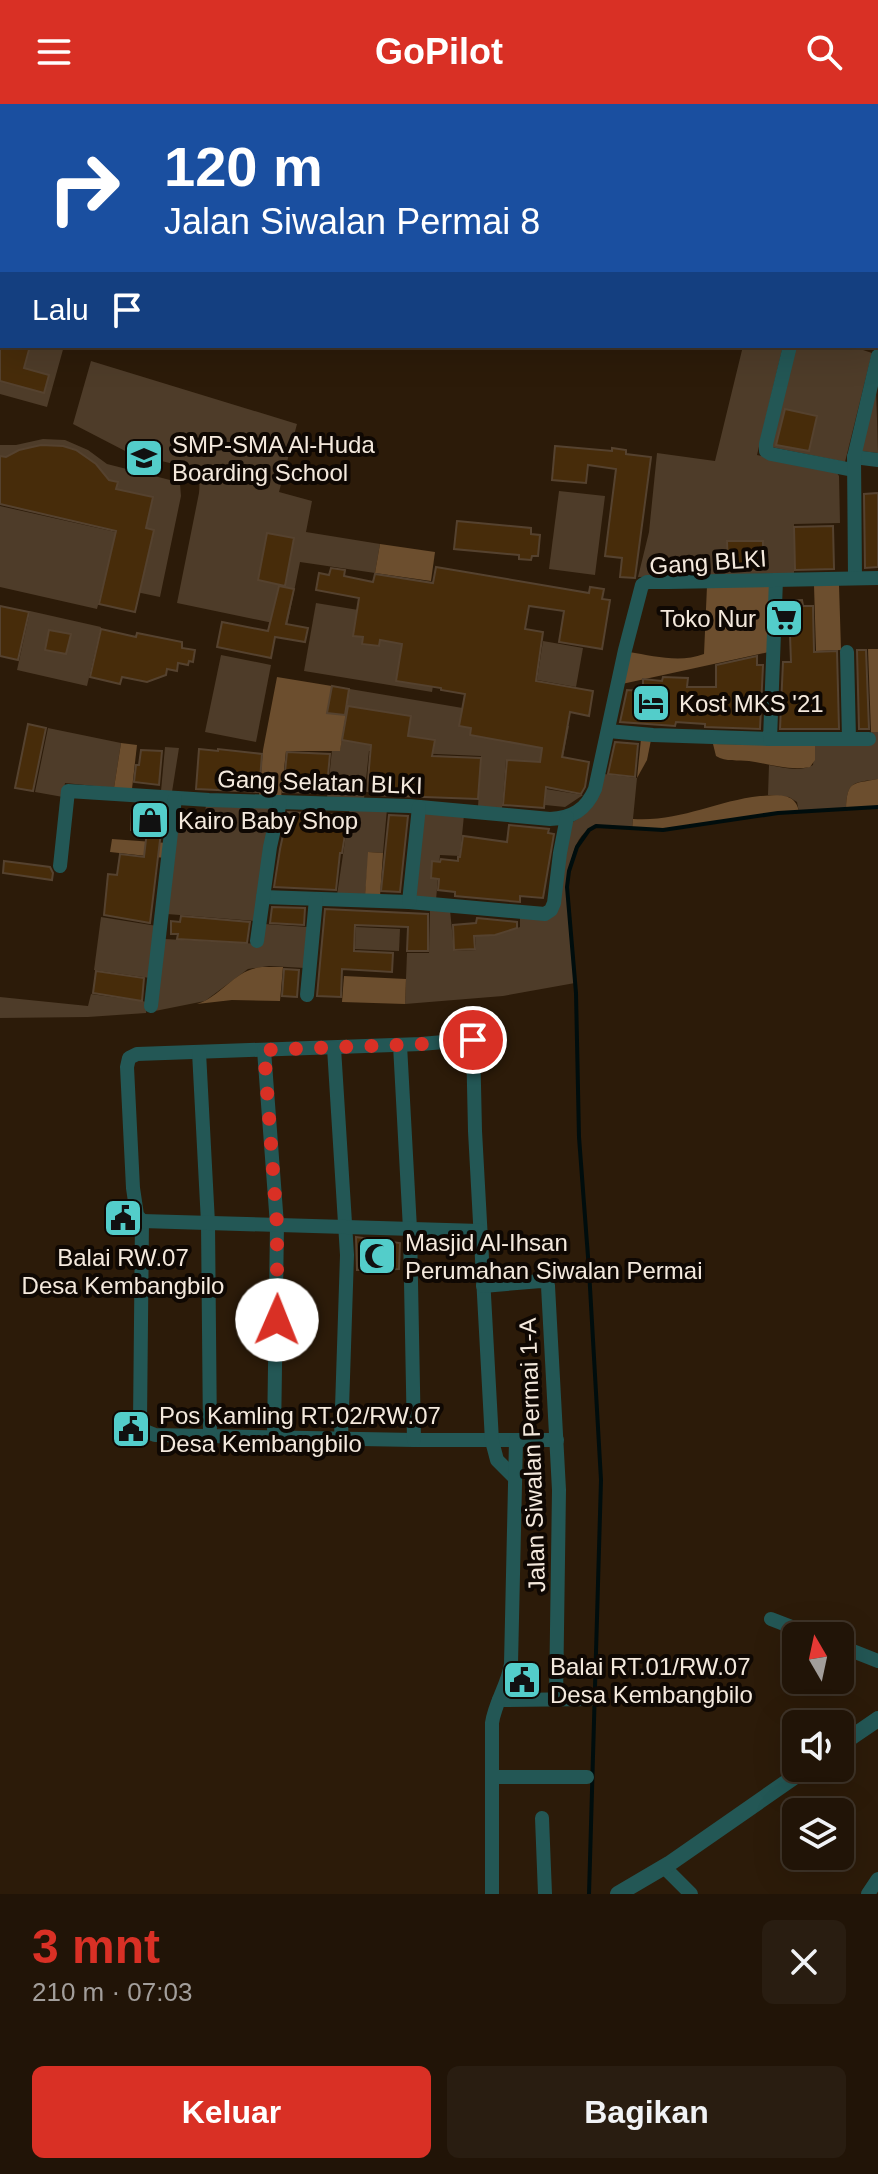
<!DOCTYPE html>
<html lang="id">
<meta charset="utf-8">
<style>
:root{--surface:#211407;--page:#291d11;--text:#f1f3f6;--muted:#a29e9b;--line:#3e3328;--accent:#d93025}
body{margin:0;font-family:Arial,sans-serif;background:var(--page);color:var(--text);height:100vh;display:flex;flex-direction:column;font-size:30px;white-space:nowrap}
*{box-sizing:border-box;margin:0}
p{font-size:26px;color:var(--muted)}
.icon{flex:none;width:44px;height:44px;fill:none;stroke:currentColor;stroke-width:2;stroke-linecap:round;stroke-linejoin:round}
.map{position:relative;height:1790px;overflow:hidden}
.sheet{display:flex;flex-direction:column;background:var(--surface);flex:1}
.sheet>*{flex:none}
.guide{position:absolute;left:0px;top:0px;width:878px;height:244px;box-shadow:0 8px 32px #0002,0 0 0 2px var(--line);background:#1a4fa0;color:#fff;overflow:hidden}
.needle{width:52px;rotate:351deg}
.buttons{position:absolute;left:782px;top:1518px;display:grid;gap:16px}
.buttons a{display:grid;place-items:center;width:72px;height:72px;border-radius:12px;background:var(--surface);box-shadow:0 8px 32px #0002,0 0 0 2px var(--line);font-size:40px}
.pin{position:absolute;display:grid;place-items:center;width:68px;height:68px;color:#fff;margin:-34px;border:4px solid #fff;border-radius:50%;box-shadow:0 2px 8px #0007}
.me{position:absolute;width:88px;margin:-44px;rotate:1deg;stroke-linejoin:round;filter:drop-shadow(0 0 6px #0008)}
.turn{display:flex;align-items:center;gap:28px;height:168px;padding:0 32px;font-size:36px}
.turn .icon{width:104px;height:104px;stroke-width:2.5}
.turn b{display:block;font-size:56px;line-height:68px}
.then{display:flex;align-items:center;height:76px;padding:0 32px;background:#0003;gap:16px;font-size:30px}
.round{display:grid;place-items:center;flex:none;width:84px;height:84px;border-radius:12px;background:var(--page)}
.overview{display:flex;align-items:center;justify-content:space-between;height:136px;padding:0 32px}
h1{font-size:48px;font-weight:600;line-height:60px;color:var(--accent)}
.action{display:flex;gap:16px;margin-top:auto;padding:16px 32px}
.action a{flex:1;height:92px;border-radius:12px;background:var(--accent);color:#fff;font-size:32px;font-weight:600;line-height:92px;text-align:center}
.action a+a{background:var(--page);color:var(--text)}
header{display:flex;justify-content:space-between;align-items:center;height:104px;padding:0 32px;background:var(--accent);color:#fff;font-size:36px;font-weight:600}
.map>svg:first-child{display:block}
.green{fill:#4e3c29}
.forest{fill:#6c4e2e}
.lines{fill:none;stroke-linecap:round;stroke-linejoin:round}
.stream{stroke:#000d0d;stroke-width:4}
.building{fill:#472c0a;stroke:#55422f;stroke-width:2}
.minor{stroke:#235755;stroke-width:14}
.tertiary{stroke:#235755;stroke-width:16}
.route{stroke:#d93025;stroke-width:14;stroke-dasharray:0 25.2}
.labels{text-anchor:middle;dominant-baseline:central;stroke-width:8;stroke-linejoin:round;paint-order:stroke}
.poi-label{font-size:24px;fill:#f4e9dd;stroke:#0f0803;text-anchor:start}
.street-label{font-size:24px;fill:#f4e9dd;stroke:#0f0803}
</style>
<header><svg class="icon" aria-label="menu" viewBox="0 0 24 24"><path d="M4 6h16M4 12h16M4 18h16"/></svg>GoPilot<svg class="icon" aria-label="search" viewBox="0 0 24 24"><circle cx="10" cy="10" r="6"/><path d="M15 15l6 6"/></svg></header>
<div class="map">
<svg width="878" height="1790" viewBox="0 0 878 1790">
<rect width="100%" height="100%" fill="#2c1b09"/>
<!-- green -->
<g class="green">
<polygon points="0,167 2,168 2,242 64,242 47,303 0,290"/>
<polygon points="743,242 783,242 757,351 837,369 839,372 840,419 794,420 794,469 638,473 649,428 657,349 715,357"/>
<polygon points="796,242 851,242 872,249 845,358 771,343"/>
<path d="M91,257L297,320L279,388L312,397L306,428L380,440L375,469L300,458L287,522L177,499L199,389C200,378 200,370 190,364L129,349L73,320Z"/>
<polygon points="876,281 878,349 860,347"/>
<polygon points="43,335 65,336 88,346 107,360 174,377 180,380 181,392 160,493 103,481 97,505 0,483 0,402 116,428 118,417 0,391 0,341 16,341"/>
<polygon points="559,387 605,392 595,471 549,465"/>
<polygon points="316,499 443,520 432,588 304,567"/>
<polygon points="30,507 101,523 87,582 17,566"/>
<polygon points="543,537 583,544 576,583 537,576"/>
<polygon points="221,551 271,561 256,638 205,628"/>
<polygon points="350,585 569,622 563,653 550,650 547,666 506,656 502,705 478,703 481,652 369,647 364,695 327,694 332,646 340,646"/>
<polygon points="48,624 121,639 114,684 65,679 63,693 35,688"/>
<path d="M871,628H878V675C853,679 847,677 846,705L799,708L797,698L789,693L768,691L769,661C783,664 801,668 813,661L815,641L871,639Z"/>
<polygon points="165,643 179,644 172,688 161,687"/>
<path d="M604,670L637,674L632,725C621,723 605,719 594,723C553,737 572,846 575,879L503,892L405,900L407,849H429L430,804L450,806L454,847L476,846L475,832L495,831L520,823V813L546,815L571,719C595,706 596,694 604,670Z"/>
<polygon points="546,685 583,691 565,703 545,701"/>
<polygon points="206,701 272,704 255,817 167,810 177,724 203,726"/>
<polygon points="350,703 387,705 383,749 369,748 365,792 337,791"/>
<polygon points="423,707 464,711 460,752 440,751 436,796 414,794"/>
<polygon points="101,813 157,822 150,874 94,866"/>
<polygon points="264,820 308,823 305,864 269,862 248,865 205,897 155,907 164,835 261,840"/>
<polygon points="356,823 400,825 399,847 355,845"/>
<polygon points="91,890 148,898 146,909 88,913 0,914 0,893 88,902"/>
</g>
<!-- forest -->
<g class="forest">
<polygon points="380,440 435,448 431,477 375,469"/>
<path d="M771,481L769,548L622,580L629,548C654,552 680,559 704,550L707,482Z"/>
<polygon points="814,481 839,481 841,546 816,547"/>
<polygon points="868,545 878,545 878,628 871,628"/>
<polygon points="277,573 350,585 340,647 286,647 281,694 259,693 263,646"/>
<polygon points="641,635 651,636 647,656 637,674"/>
<polygon points="121,639 137,641 132,685 114,684"/>
<path d="M713,640L815,641V656L810,663C789,667 770,660 749,657C738,656 726,658 716,652Z"/>
<path d="M878,675V703L846,705C847,676 853,680 878,675Z"/>
<path d="M760,692C777,691 796,688 799,708C743,711 689,728 632,725L633,715C680,718 715,697 760,692Z"/>
<polygon points="112,735 167,739 165,754 110,748"/>
<polygon points="368,748 383,749 380,793 365,792"/>
<path d="M262,863H283L280,897L232,896L197,900C222,892 235,865 262,863Z"/>
<polygon points="344,872 406,875 405,900 342,898"/>
</g>
<g class="lines">
<!-- stream -->
<g class="stream">
<polyline points="331,0 335,2"/>
<polyline points="876,232 878,233"/>
<polyline points="589,1790 601,1376 589,1166 579,1033 576,889 567,783 569,767 577,743 589,726 596,722 663,726 778,709 878,703"/>
</g>
</g>
<!-- building -->
<g class="building">
<polygon points="0,242 30,242 24,264 49,271 44,289 0,277"/>
<polygon points="785,305 817,312 809,347 776,341"/>
<polygon points="41,341 63,342 76,346 96,360 109,376 118,378 116,385 153,393 146,424 154,426 135,508 99,500 116,427 0,400 0,352 6,353 19,346"/>
<polygon points="555,342 612,347 612,344 626,346 626,350 651,353 635,474 620,473 622,454 605,452 616,365 588,361 586,379 552,376"/>
<polygon points="878,389 878,463 865,464 864,390"/>
<polygon points="457,417 531,424 531,430 540,431 538,452 532,452 531,456 519,455 519,451 454,445"/>
<polygon points="833,422 834,465 795,466 794,423"/>
<polygon points="267,429 294,434 285,482 258,476"/>
<polygon points="727,437 763,437 763,466 745,467 745,463 728,463"/>
<polygon points="436,463 589,489 590,483 604,485 602,495 610,496 602,545 559,538 564,507 529,502 525,525 543,528 536,577 593,587 589,612 570,608 562,653 589,658 585,683 581,690 546,683 544,704 503,701 507,656 540,658 542,644 470,631 471,624 459,622 465,590 441,586 441,584 396,577 402,540 380,536 379,542 362,540 363,533 353,532 359,494 316,486 319,469 329,471 331,464 345,466 344,472 373,478 375,470 433,479"/>
<polygon points="279,482 294,485 286,520 308,524 305,538 275,533 271,554 217,543 222,518 268,527"/>
<polygon points="802,496 803,502 813,502 814,548 837,547 839,625 780,625 783,558 791,558 790,531 784,531 785,497"/>
<polygon points="0,502 29,508 18,556 0,552"/>
<polygon points="101,525 136,533 137,529 182,538 182,544 195,546 193,558 189,557 188,561 178,559 177,567 167,565 166,571 147,578 122,573 120,580 90,573"/>
<polygon points="49,526 71,530 66,550 45,546"/>
<polygon points="857,546 866,546 869,625 859,625"/>
<polygon points="757,552 757,561 763,561 760,625 705,623 705,620 676,618 675,622 620,618 627,586 643,587 643,575 662,577 663,573 688,574 687,583 716,583 716,561"/>
<polygon points="332,582 349,585 345,611 327,609"/>
<polygon points="348,602 411,612 408,632 435,636 432,652 481,654 478,695 371,691 372,688 367,687 371,641 342,636"/>
<polygon points="28,620 46,624 33,687 15,684"/>
<polygon points="615,638 638,640 635,673 608,670"/>
<polygon points="199,645 218,647 218,645 262,650 259,688 196,685"/>
<polygon points="141,646 162,647 159,681 134,678 136,661 139,661"/>
<polygon points="287,648 330,650 327,682 320,682 319,689 283,688"/>
<polygon points="148,702 164,703 150,819 104,811 108,770 117,771 120,750 144,753 147,727 131,726 132,705 147,707"/>
<polygon points="288,708 303,709 303,712 326,715 326,710 348,712 342,749 340,749 336,786 274,783 280,745"/>
<polygon points="389,711 408,712 400,788 381,787"/>
<polygon points="509,721 549,725 548,729 554,730 543,794 520,792 520,798 455,792 455,788 438,786 439,775 431,774 432,757 440,758 441,755 458,757 458,753 460,753 463,732 507,738"/>
<polygon points="4,757 50,763 53,769 52,776 3,769"/>
<polygon points="272,803 305,804 304,821 270,819"/>
<polygon points="325,805 428,810 428,847 407,847 408,823 355,821 354,847 393,849 392,868 342,865 341,893 317,892"/>
<polygon points="181,812 250,818 247,839 177,835 178,830 171,830 171,817 180,818"/>
<polygon points="477,814 517,818 517,824 495,831 474,832 475,845 454,846 453,821 476,819"/>
<polygon points="284,865 299,866 297,893 282,892"/>
<polygon points="96,867 144,874 142,897 93,889"/>
<polygon points="356,1133 400,1139 399,1165 357,1166"/>
</g>
<g class="lines">
<!-- minor -->
<g class="minor">
<polyline points="790,242 766,340 766,347 771,350 853,366"/>
<polyline points="854,353 878,356"/>
<polyline points="855,474 854,353 878,252"/>
<polyline points="847,548 849,635"/>
<polyline points="608,627 653,631 770,635 776,476"/>
<polyline points="770,635 869,635"/>
<path d="M60,762L68,687L209,696L409,702L550,715C572,714 586,706 595,685L625,546L642,481L647,478H669L878,474"/>
<polyline points="263,793 409,798 545,810 551,806 554,799 560,749 567,713"/>
<polyline points="409,798 419,703"/>
<polyline points="257,837 270,743 280,698"/>
<polyline points="307,891 316,795"/>
<polyline points="151,902 175,694"/>
<polyline points="500,933 421,940 137,950 129,954 127,963 133,1084 137,1111 142,1117 140,1318 145,1327 155,1331 414,1336 557,1336"/>
<polyline points="473,936 475,1027 492,1337 497,1356 515,1374"/>
<polyline points="400,941 410,1125 414,1336"/>
<polyline points="334,944 347,1151 341,1335"/>
<polyline points="264,946 277,1121 274,1334"/>
<polyline points="199,948 208,1119 210,1333"/>
<polyline points="142,1117 480,1127"/>
<polyline points="483,1182 541,1177 547,1179 548,1182 559,1386 556,1595"/>
<polyline points="771,1515 815,1532"/>
<polyline points="840,1542 878,1557"/>
<polyline points="499,1596 590,1595"/>
<polyline points="492,1673 587,1673"/>
<polyline points="542,1714 545,1790"/>
<polyline points="664,1763 691,1790"/>
<path d="M492,1790V1619C495,1598 508,1581 511,1560L516,1336"/>
<polyline points="868,1790 878,1775"/>
</g>
<!-- tertiary -->
<g class="tertiary">
<polyline points="840,1641 878,1615"/>
<polyline points="618,1790 669,1760 807,1664"/>
</g>
</g>
<g class="lines">
<!-- route -->
<polyline class="route" points="277,1216 277,1121 264,946 421,940 473,936"/>
</g>
<!-- icons -->
<defs>
<g id="school-square" transform="scale(2)"><rect x="-9" y="-9" width="18" height="18" rx="4" fill="#53cdca" stroke="#0f0803"/><path d="M0-5L7-2L0 1L-7-2ZM-4 1L0 2.5L4 1V4Q0 6-4 4Z" fill="#111"/></g>
<g id="supermarket-square" transform="scale(2)"><rect x="-9" y="-9" width="18" height="18" rx="4" fill="#53cdca" stroke="#0f0803"/><path d="M-6-5.5h2.5l.6 2H6L4.5 2H-2.5L-4.4-4H-6ZM-1.5 3.2a1.3 1.3 0 1 0 .1 0ZM3 3.2a1.3 1.3 0 1 0 .1 0Z" fill="#111"/></g>
<g id="hotel-square" transform="scale(2)"><rect x="-9" y="-9" width="18" height="18" rx="4" fill="#53cdca" stroke="#0f0803"/><path d="M-6-4.5h1.5V1H6V5H4.5V3h-9V5H-6ZM-4 0a1.8 1.8 0 1 1 3.6 0ZM.5 0V-2.5h3Q6-2.5 6 0Z" fill="#111"/></g>
<g id="shop-square" transform="scale(2)"><rect x="-9" y="-9" width="18" height="18" rx="4" fill="#53cdca" stroke="#0f0803"/><path d="M-5-2.5h2.3a2.7 3.5 0 0 1 5.4 0H5L5.5 6h-11ZM-1.5-2.5h3a1.5 2.3 0 0 0-3 0Z" fill="#111"/></g>
<g id="civic-square" transform="scale(2)"><rect x="-9" y="-9" width="18" height="18" rx="4" fill="#53cdca" stroke="#0f0803"/><path d="M-.6-6.5H3V-4.5H.6V-3L4-1V1h2V6H-6V1h2V-1L-.6-3ZM-1.2 2.5V6h2.4V2.5Z" fill="#111"/></g>
<g id="mosque-square" transform="scale(2)"><rect x="-9" y="-9" width="18" height="18" rx="4" fill="#53cdca" stroke="#0f0803"/><path d="M3.5-4.9A6 6 0 1 0 3.5 4.9A5 5 0 1 1 3.5-4.9Z" fill="#111"/></g>
</defs>
<g fill-rule="evenodd">
<use href="#school-square" x="144" y="354"/>
<use href="#supermarket-square" x="784" y="514"/>
<use href="#hotel-square" x="651" y="599"/>
<use href="#shop-square" x="150" y="716"/>
<use href="#civic-square" x="123" y="1114"/>
<use href="#mosque-square" x="377" y="1152"/>
<use href="#civic-square" x="131" y="1325"/>
<use href="#civic-square" x="522" y="1576"/>
</g>
<g class="labels">
<!-- poi labels -->
<g class="poi-label">
<text x="172" y="340">SMP-SMA Al-Huda<tspan x="172" dy="28">Boarding School</tspan></text>
<text x="756" y="514" text-anchor="end">Toko Nur</text>
<text x="679" y="599">Kost MKS '21</text>
<text x="178" y="716">Kairo Baby Shop</text>
<text x="405" y="1138">Masjid Al-Ihsan<tspan x="405" dy="28">Perumahan Siwalan Permai</tspan></text>
<text x="123" y="1153" text-anchor="middle">Balai RW.07<tspan x="123" dy="28">Desa Kembangbilo</tspan></text>
<text x="159" y="1311">Pos Kamling RT.02/RW.07<tspan x="159" dy="28">Desa Kembangbilo</tspan></text>
<text x="550" y="1562">Balai RT.01/RW.07<tspan x="550" dy="28">Desa Kembangbilo</tspan></text>
</g>
<!-- street labels -->
<g class="street-label">
<text transform="translate(708 458) rotate(-4)">Gang BLKI</text>
<text transform="translate(320 678) rotate(2)">Gang Selatan BLKI</text>
<text transform="translate(532 1351) rotate(-92)">Jalan Siwalan Permai 1-A</text>
</g>
</g>
</svg>
<div class="buttons">
<a><svg class="needle" viewBox="-14 -14 28 28"><path d="M0-13l5 13h-10z" fill="#e53935"/><path d="M0 13l5-13h-10z" fill="#a29e9b"/></svg></a>
<a><svg class="icon" aria-label="sound" viewBox="0 0 24 24"><path d="M4 9h4l5-4v14l-5-4H4zM17 9q2 3 0 6"/></svg></a>
<a><svg class="icon" aria-label="layers" viewBox="0 0 24 24"><path d="M12 4l9 5-9 5-9-5zM3 14l9 5 9-5"/></svg></a>
</div>
<div class="pin" style="left:473px;top:936px;background:#d93025"><svg class="icon" aria-label="arrive" viewBox="0 0 24 24"><path d="M6 21V4h12l-3 4 3 4H6"/></svg></div>
<svg class="me" style="left:277px;top:1216px" viewBox="-20 -20 40 40"><circle r="19" fill="#fff"/><path d="M0-13L10 11 0 6-10 11z" fill="#d93025"/></svg>
<div class="guide">
<div class="turn"><svg class="icon" aria-label="right" viewBox="0 0 24 24"><path d="M7 20v-9h11M14 6l5 5-5 5"/></svg><div><b>120 m</b>Jalan Siwalan Permai 8</div></div>
<div class="then">Lalu<svg class="icon" aria-label="arrive" viewBox="0 0 24 24"><path d="M6 21V4h12l-3 4 3 4H6"/></svg></div>
</div>
</div>
<section class="sheet">
<div class="overview"><div><h1>3 mnt</h1><p>210 m · 07:03</p></div><a class="round"><svg class="icon" aria-label="close" viewBox="0 0 24 24"><path d="M6 6l12 12M18 6L6 18"/></svg></a></div>
<div class="action"><a>Keluar</a><a>Bagikan</a></div>
</section>
